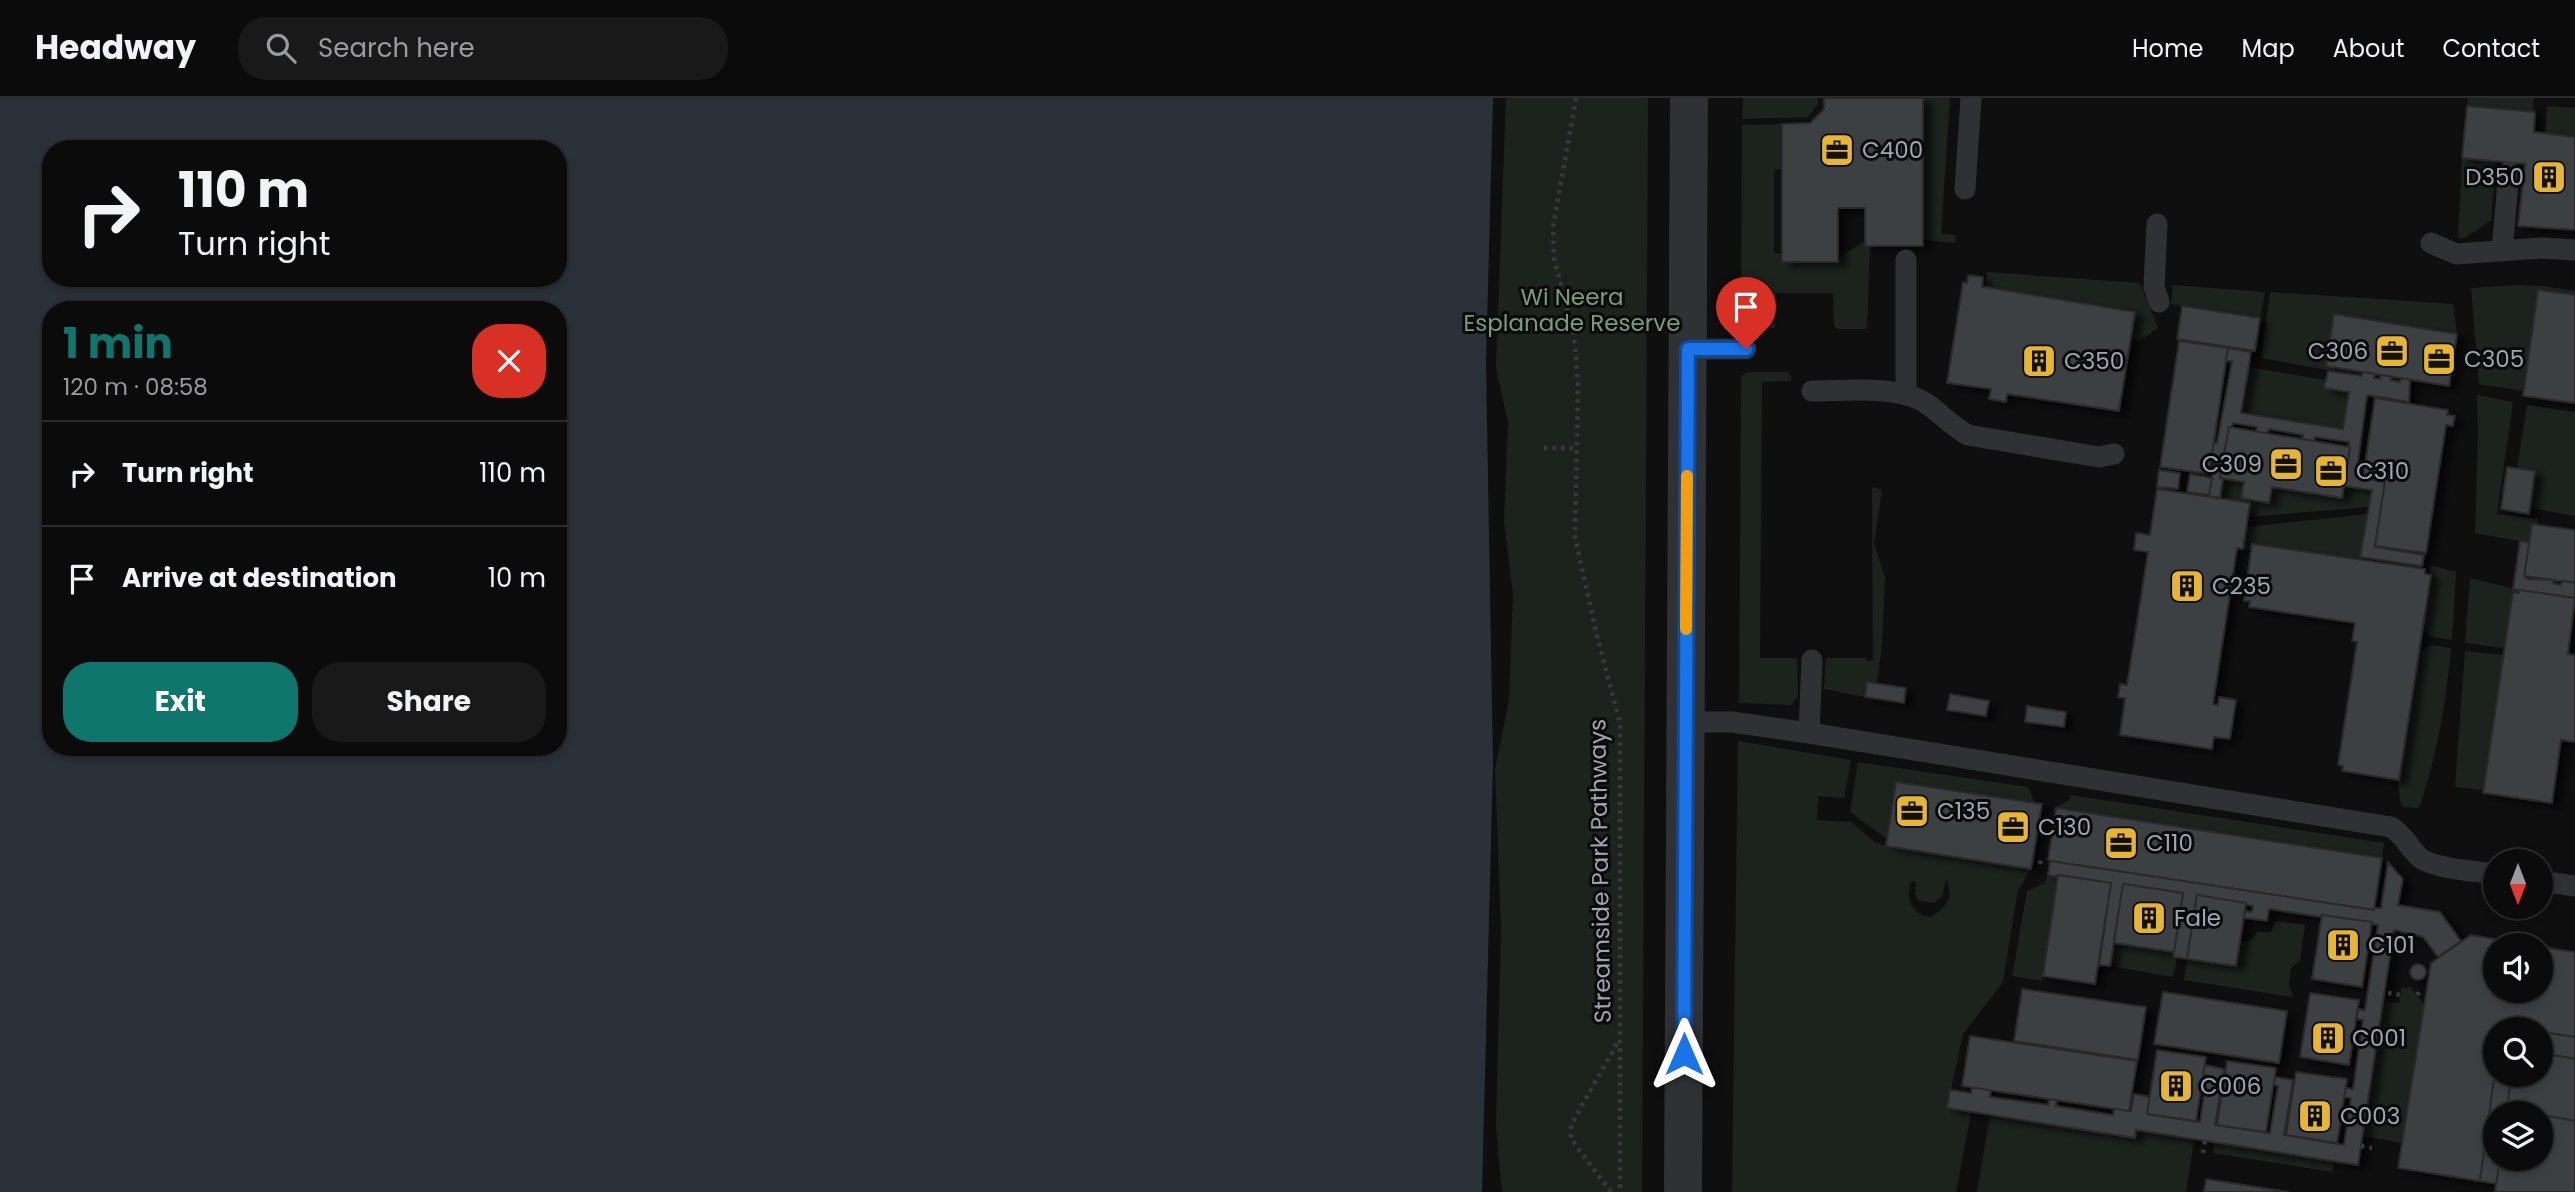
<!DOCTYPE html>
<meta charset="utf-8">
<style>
:root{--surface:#0b0b0c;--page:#19191a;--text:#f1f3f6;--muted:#9a9b9d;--line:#2b2b2d;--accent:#0f766e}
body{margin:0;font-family:Poppins,sans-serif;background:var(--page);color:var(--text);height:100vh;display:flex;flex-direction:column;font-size:26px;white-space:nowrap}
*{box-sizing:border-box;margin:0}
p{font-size:23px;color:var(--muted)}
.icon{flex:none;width:38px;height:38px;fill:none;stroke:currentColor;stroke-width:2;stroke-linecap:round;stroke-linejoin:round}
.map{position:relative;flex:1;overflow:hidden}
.drawer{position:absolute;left:42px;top:203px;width:525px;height:455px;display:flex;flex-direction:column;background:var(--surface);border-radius:28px;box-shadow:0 4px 10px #0003,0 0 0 2px var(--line)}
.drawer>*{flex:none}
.hud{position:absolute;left:42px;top:42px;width:525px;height:147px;border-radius:28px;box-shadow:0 4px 10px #0003,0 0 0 2px var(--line);background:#0b0b0c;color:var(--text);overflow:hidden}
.needle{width:46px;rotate:180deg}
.tools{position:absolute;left:2483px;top:751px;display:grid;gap:14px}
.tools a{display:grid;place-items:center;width:70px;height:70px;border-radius:50%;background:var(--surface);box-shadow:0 4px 10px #0003,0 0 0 2px var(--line);font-size:35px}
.pin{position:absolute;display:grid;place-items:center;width:60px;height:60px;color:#fff;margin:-72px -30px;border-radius:50% 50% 50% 0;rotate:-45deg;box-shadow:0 0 7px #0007}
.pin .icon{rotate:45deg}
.me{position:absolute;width:77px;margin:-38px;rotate:0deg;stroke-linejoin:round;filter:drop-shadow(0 0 5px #0008)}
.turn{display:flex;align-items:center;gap:24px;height:147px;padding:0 21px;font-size:32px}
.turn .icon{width:91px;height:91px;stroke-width:2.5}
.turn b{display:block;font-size:49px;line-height:60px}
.round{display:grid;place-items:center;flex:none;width:74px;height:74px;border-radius:28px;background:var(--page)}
.head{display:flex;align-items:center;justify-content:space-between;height:119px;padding:0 21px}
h1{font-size:42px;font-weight:700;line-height:52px;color:var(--accent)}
.button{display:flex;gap:14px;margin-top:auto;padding:14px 21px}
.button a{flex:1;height:80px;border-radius:28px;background:var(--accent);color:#fff;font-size:28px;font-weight:700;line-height:80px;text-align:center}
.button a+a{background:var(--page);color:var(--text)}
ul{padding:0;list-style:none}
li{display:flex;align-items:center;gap:21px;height:105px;padding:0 21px;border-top:2px solid var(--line)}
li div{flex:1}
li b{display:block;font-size:26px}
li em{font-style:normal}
header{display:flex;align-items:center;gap:42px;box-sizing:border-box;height:98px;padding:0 35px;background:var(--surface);border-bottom:2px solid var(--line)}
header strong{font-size:33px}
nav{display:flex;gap:38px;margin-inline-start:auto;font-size:24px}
.search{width:490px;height:63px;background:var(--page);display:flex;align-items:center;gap:18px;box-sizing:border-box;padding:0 24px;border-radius:28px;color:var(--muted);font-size:26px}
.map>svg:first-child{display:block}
.green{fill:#1c231d;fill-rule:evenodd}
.water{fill:#2a3138;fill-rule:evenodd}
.building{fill:#3e3f43;stroke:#2a292c;stroke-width:2;filter:url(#shadow)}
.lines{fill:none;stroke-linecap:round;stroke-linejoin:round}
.path{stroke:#37383c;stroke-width:4.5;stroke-dasharray:3.5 5;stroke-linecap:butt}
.lane{stroke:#303135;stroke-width:21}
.street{stroke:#303135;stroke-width:38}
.route-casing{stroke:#114b97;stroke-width:18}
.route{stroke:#1a73e8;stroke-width:12}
.slow{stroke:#f59e0b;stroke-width:12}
.labels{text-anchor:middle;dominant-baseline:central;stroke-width:6;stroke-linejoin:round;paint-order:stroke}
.poi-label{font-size:23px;fill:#a1a5b1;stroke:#0a0a0b;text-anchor:start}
.park-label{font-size:23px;fill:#799b7d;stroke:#0a0a0b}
.street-label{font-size:23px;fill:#a1a5b1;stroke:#0a0a0b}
</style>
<header>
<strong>Headway</strong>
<div class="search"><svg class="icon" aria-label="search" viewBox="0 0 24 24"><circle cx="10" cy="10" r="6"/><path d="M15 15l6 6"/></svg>Search here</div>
<nav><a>Home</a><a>Map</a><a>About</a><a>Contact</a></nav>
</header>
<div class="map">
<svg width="2575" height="1094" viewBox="0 0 2575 1094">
<defs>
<filter id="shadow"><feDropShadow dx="8" dy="4.5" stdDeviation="3.5" flood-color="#0009"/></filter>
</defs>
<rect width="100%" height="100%" fill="#0f0f10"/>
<!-- green -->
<g class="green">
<polygon points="1506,0 1648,0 1642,1094 1502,1094 1496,1028 1501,829 1495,671 1509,602 1513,496 1504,424 1508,325 1496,269"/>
<polygon points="1743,0 1818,0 1818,6 1808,19 1742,21"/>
<polygon points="1923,0 1950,0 1941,136 1956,137 1955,145 1923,142"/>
<polygon points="2468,0 2534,0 2533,14 2467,8"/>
<polygon points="2547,8 2575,10 2575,39 2545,35"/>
<polygon points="1782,26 1782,71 1774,72 1774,155 1782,155 1782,164 1838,164 1838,160 1865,143 1865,148 1870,148 1867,231 1837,231 1834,227 1833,195 1776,195 1775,230 1741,230 1742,27"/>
<polygon points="2462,60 2496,63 2491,122 2465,140 2458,140"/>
<polygon points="1987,174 2140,185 2158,230 2139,243 2131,241 2135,213 1985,189"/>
<polygon points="2173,187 2265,194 2260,220 2171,206"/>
<polygon points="2518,187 2543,188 2575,193 2575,197 2538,192 2523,293 2479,286 2471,190"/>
<polygon points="2270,194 2453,206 2457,236 2334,217 2326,268 2363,274 2362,278 2261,260"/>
<polygon points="2249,269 2326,282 2325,290 2349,294 2343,331 2241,315"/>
<polygon points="1748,274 1787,274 1792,279 1790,283 1762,284 1760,560 1797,560 1798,598 1791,607 1739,605 1741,278"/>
<polygon points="2477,297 2513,304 2497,416 2538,421 2537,426 2532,426 2529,445 2475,435 2478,335"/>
<polygon points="2527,307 2575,314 2575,418 2530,410 2535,373 2517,370"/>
<polygon points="2223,380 2244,384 2242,400 2269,405 2272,389 2342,400 2344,388 2372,392 2369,409 2248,419 2250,405 2220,400"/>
<polygon points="1872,389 1882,392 1874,446 1885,479 1882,546 1877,586 1867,584 1865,599 1824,591 1826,560 1866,560 1866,563 1873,562"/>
<polygon points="2368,416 2360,462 2253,446 2251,452 2243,451 2246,429"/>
<polygon points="2431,467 2456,474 2452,542 2431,539 2422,531"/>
<polygon points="2470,480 2519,492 2519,495 2513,494 2504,550 2465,545"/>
<path d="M2430,547L2451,550C2446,606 2437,657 2419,710L2403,709L2400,703L2398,681L2419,555Z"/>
<polygon points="2465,553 2503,557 2483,692 2455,689"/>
<path d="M1738,643L1851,662L1844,700L1818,698L1817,722L1851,724L1875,744L1886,748L2031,771L2018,792L2003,884L1963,936L1947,1010L1971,1015L1956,1094H1732ZM1946,781C1955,800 1946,809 1931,819C1911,817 1904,800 1912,783L1916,784L1915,796L1918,802L1933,805L1942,799Z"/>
<polygon points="1858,664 2028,689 2035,705 1897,684 1887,741 1850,714"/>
<polygon points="2071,697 2384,745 2382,760 2056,710 2070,701"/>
<polygon points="2048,777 2058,779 2042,883 2012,878 2027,793 2045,785"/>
<path d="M2275,823L2305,827L2300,862L2291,870L2289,887L2293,899L2184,882L2187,861L2236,868L2240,843C2248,844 2255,842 2257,834H2271Z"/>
<polygon points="2114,845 2174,854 2177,859 2173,879 2110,868"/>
<polygon points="2410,888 2424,907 2402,1045 2362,1038 2383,903 2399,905 2402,889 2407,891"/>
<polygon points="1990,1018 2135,1039 2136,1032 2194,1041 2186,1094 1977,1094"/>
<polygon points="2214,1044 2335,1063 2332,1074 2213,1055"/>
</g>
<!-- water -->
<path class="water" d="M0,0H1493L1486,265L1493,665L1482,1094H0ZM51,51H558V180H51ZM51,212H558V649H51Z"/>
<!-- building -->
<g class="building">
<polygon points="1824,0 1923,0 1923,148 1865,148 1865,110 1838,110 1838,164 1782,164 1782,26 1810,25 1824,11"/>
<polygon points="2467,8 2535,14 2534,34 2575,39 2575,132 2518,128 2525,66 2462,60"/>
<polygon points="1968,177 1983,179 1982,189 1985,189 2135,214 2119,313 2007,296 2006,304 1989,301 1991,291 1947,285 1963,184 1967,185"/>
<polygon points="2538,192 2575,197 2575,305 2523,298"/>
<polygon points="2182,208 2260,220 2255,253 2177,241"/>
<polygon points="2334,216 2457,236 2449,288 2326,268"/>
<polygon points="2179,243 2228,250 2209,376 2160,369"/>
<polygon points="2228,250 2251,254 2241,315 2343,331 2349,294 2324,290 2328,273 2362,278 2363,274 2375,276 2374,280 2380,281 2380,277 2387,278 2392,279 2391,282 2400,284 2401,280 2410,282 2409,304 2367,297 2356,378 2385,384 2375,449 2424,457 2422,468 2360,459 2372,392 2344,388 2350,349 2348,348 2349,344 2315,339 2314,343 2302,341 2303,337 2269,331 2268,336 2256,334 2257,329 2233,325 2231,330 2229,329 2220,380 2223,380 2220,400 2209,398 2215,357 2212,356 2214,344 2217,345 2232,263 2226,263"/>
<polygon points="2375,300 2448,312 2447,317 2455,318 2453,328 2446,327 2426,455 2375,448 2385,384 2363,380"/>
<polygon points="2229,329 2350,349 2342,400 2272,389 2269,405 2241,400 2244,384 2220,380"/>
<polygon points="2507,369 2535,373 2529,416 2501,411"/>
<polygon points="2159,372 2180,375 2178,391 2157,389"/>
<polygon points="2190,376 2212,380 2209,397 2187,394"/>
<polygon points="2157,391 2250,405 2243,451 2237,450 2213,606 2218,607 2219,599 2236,602 2230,641 2214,639 2212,651 2120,637 2125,600 2118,599 2120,586 2127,587 2148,454 2134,452 2136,435 2150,437"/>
<polygon points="2532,426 2575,432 2575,485 2524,478"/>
<polygon points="2520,443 2529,445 2524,478 2527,481 2554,482 2553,485 2561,487 2562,483 2575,485 2575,500 2513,491"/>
<polygon points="2252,446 2425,471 2425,476 2431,477 2399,682 2342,673 2343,668 2338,667 2357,544 2352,543 2355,525 2249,509 2250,503 2244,503"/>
<polygon points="2519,492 2575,500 2568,556 2575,557 2575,644 2561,642 2552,705 2483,695 2513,494 2519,495"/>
<polygon points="1867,584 1906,590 1904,605 1865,599"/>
<polygon points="1950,596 1989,603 1986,618 1947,612"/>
<polygon points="2027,608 2066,614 2064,629 2025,624"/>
<polygon points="1896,684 2042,706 2031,771 1886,748"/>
<polygon points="2056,710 2382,760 2374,812 2050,763 2048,762"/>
<polygon points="2050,763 2374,812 2374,810 2381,810 2388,764 2403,781 2398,807 2440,814 2461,843 2438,859 2423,839 2394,832 2358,1067 2136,1032 2135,1040 1947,1010 1950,992 1971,995 1972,989 1991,992 1990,999 2048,1007 2049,1001 2057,1002 2056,1008 2113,1017 2114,1011 2131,1013 2134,996 2150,999 2147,1016 2200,1024 2207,977 2203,977 2205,967 2224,971 2215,1027 2270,1035 2278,988 2274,987 2275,979 2293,982 2284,1037 2344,1047 2351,1000 2344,999 2344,994 2346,990 2353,991 2363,922 2356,921 2358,911 2365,912 2378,827 2322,817 2322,819 2269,811 2267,823 2244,820 2245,813 2252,814 2253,808 2197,797 2187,861 2181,860 2173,859 2183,795 2123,786 2110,868 2099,867 2111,785 2058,777 2058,779 2048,777"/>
<polygon points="2058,777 2111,785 2095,886 2043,878"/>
<polygon points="2123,786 2183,795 2174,854 2114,845"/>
<polygon points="2197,797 2246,805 2236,868 2187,861"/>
<polygon points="2322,817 2372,824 2362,889 2312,881"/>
<polygon points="2471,837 2530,847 2496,847 2496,892 2541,892 2541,849 2575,854 2575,939 2541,934 2541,931 2496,931 2496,967 2480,1083 2398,1070 2431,865"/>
<circle cx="2418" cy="874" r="8"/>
<polygon points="2022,891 2146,909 2138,962 2014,943"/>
<polygon points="2163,894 2287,913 2279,965 2154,946"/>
<polygon points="2310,895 2359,902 2349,967 2300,959"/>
<polygon points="2541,934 2575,939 2575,961 2541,955"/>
<polygon points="1970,938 2137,963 2129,1013 1962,988"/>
<polygon points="2157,952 2206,959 2196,1023 2147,1016"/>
<polygon points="2541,955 2575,961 2575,1023 2541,1017 2541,1015 2506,1012 2511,976 2541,976"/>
<polygon points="2227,963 2276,970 2266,1034 2217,1027"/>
<polygon points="2496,967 2496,976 2512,976 2506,1015 2496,1015 2496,1060 2500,1060 2497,1086 2480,1083"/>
<polygon points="2296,974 2347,981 2337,1045 2286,1037"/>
<polygon points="2541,1017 2575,1023 2575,1094 2495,1094 2500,1060 2541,1060"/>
<polygon points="2206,1081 2289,1094 2204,1094"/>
</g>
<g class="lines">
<!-- path -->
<g class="path">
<polyline points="1576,0 1553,129 1554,160 1574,236 1578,287 1575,439 1596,534 1620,625 1620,1094"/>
<polyline points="1544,350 1577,350"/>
<polyline points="2040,766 2042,758"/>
<polyline points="2388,895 2401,897"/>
<polyline points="2417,897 2421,892"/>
<polyline points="2361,1048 2372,1050"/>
<polyline points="2203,1055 2205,1043"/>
<polyline points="1611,1094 1571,1041 1571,1027 1619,942"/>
</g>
<!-- lane -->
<g class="lane">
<polyline points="1965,91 1971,0"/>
<polyline points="2157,126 2154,189 2159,204"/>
<polyline points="2431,145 2456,156 2541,150 2575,152"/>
<polyline points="2502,153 2509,74"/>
<polyline points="1688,251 1746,251"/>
<path d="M1812,293C1845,293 1895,287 1924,304C1940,314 1951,328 1968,337L2099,359L2114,356"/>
<polyline points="1906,297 1906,162"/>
<path d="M1686,624H1732L1809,635L2391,729C2404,737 2408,748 2418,758C2430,771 2477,773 2496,776"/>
<polyline points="1809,635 1812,562"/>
<polyline points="2541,783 2575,788"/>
</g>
<!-- street -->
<polyline class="street" points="1683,1094 1689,0"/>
</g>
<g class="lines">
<!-- route casing -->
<g class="route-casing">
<polyline id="route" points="1684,956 1688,251 1746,251"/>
</g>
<!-- route -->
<use href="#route" class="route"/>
<!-- slow -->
<polyline class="slow" points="1686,531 1687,378"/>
</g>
<!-- icons -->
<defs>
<g id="office-square" transform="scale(1.75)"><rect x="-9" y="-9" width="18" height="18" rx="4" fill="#e6b532" stroke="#0a0a0b"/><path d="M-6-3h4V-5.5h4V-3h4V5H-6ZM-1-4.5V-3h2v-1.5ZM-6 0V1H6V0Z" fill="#111"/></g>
<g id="building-square" transform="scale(1.75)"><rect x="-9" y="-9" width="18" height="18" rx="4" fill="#e6b532" stroke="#0a0a0b"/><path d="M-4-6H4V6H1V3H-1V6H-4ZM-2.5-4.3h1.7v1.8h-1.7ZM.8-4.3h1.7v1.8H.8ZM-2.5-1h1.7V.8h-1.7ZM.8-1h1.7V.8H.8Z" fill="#111"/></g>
</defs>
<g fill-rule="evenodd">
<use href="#office-square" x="1837" y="52"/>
<use href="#building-square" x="2549" y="79"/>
<use href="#office-square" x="2392" y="253"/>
<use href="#office-square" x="2439" y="261"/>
<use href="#building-square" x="2039" y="263"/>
<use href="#office-square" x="2286" y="366"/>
<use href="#office-square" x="2331" y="373"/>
<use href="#building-square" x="2187" y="488"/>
<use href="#office-square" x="1912" y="713"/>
<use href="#office-square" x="2013" y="729"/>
<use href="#office-square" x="2121" y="745"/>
<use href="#building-square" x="2149" y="820"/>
<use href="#building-square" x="2343" y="847"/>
<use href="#building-square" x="2328" y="940"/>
<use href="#building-square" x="2176" y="988"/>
<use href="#building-square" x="2315" y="1018"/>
</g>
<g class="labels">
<!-- poi labels -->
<g class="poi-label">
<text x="1862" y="52">C400</text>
<text x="2524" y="79" text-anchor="end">D350</text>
<text x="2368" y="253" text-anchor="end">C306</text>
<text x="2464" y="261">C305</text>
<text x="2064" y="263">C350</text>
<text x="2262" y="366" text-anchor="end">C309</text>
<text x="2356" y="373">C310</text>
<text x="2212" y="488">C235</text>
<text x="1937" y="713">C135</text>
<text x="2038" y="729">C130</text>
<text x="2146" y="745">C110</text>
<text x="2174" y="820">Fale</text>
<text x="2368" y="847">C101</text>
<text x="2352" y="940">C001</text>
<text x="2200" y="988">C006</text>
<text x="2340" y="1018">C003</text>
</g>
<!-- park labels -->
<g class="park-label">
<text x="1572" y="199">Wi Neera<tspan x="1572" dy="26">Esplanade Reserve</tspan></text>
</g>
<!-- street labels -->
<g class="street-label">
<text transform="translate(1600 773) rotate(-91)">Streamside Park Pathways</text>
</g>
</g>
</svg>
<div class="tools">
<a><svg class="needle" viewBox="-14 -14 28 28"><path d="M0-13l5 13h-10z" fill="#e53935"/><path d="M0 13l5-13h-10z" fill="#9a9b9d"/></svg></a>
<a><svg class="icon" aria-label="sound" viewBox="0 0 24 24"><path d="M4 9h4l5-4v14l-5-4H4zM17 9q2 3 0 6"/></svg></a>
<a><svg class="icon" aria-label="search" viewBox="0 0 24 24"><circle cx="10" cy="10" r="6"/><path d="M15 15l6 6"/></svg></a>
<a><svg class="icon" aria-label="layers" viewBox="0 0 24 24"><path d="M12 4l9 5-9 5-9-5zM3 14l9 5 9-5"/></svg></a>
</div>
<div class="pin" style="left:1746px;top:251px;background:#d93025"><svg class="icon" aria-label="arrive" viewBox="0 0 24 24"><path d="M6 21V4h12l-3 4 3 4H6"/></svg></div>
<svg class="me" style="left:1684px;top:956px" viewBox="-20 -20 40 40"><path d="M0-17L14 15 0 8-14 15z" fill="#1a73e8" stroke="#fff" stroke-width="4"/></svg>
<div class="hud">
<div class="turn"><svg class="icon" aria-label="right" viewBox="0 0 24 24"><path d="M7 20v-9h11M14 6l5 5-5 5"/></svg><div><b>110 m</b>Turn right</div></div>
</div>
<section class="drawer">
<div class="head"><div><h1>1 min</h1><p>120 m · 08:58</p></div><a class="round" style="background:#d93025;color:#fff"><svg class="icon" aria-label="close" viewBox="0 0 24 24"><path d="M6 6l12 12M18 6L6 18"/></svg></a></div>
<ul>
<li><svg class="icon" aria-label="right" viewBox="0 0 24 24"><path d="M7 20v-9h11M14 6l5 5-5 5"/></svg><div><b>Turn right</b></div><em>110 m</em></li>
<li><svg class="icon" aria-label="arrive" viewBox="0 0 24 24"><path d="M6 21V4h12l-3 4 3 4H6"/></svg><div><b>Arrive at destination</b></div><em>10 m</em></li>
</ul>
<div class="button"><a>Exit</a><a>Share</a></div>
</section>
</div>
